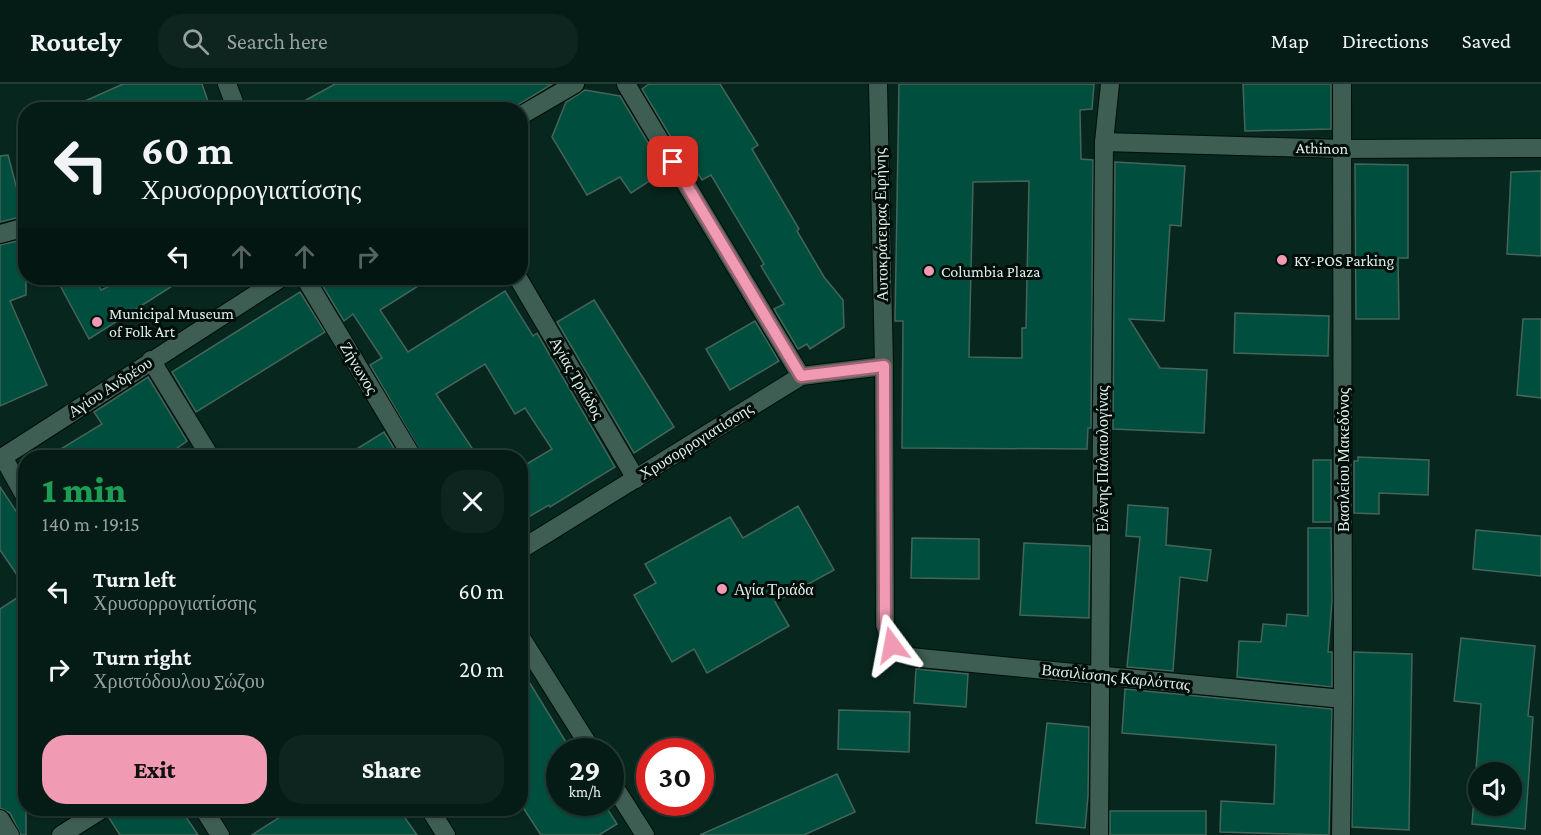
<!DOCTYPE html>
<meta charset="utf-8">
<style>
:root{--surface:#051c16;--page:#0e251f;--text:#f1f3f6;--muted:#97a1a1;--line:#263a35;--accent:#f19ab3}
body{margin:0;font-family:"Crimson Pro",serif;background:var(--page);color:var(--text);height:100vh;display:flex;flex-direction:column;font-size:22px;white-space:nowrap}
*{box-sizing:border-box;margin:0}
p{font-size:20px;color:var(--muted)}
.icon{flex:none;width:33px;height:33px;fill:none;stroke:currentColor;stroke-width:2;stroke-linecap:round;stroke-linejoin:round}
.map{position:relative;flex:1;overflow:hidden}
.details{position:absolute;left:18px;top:366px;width:510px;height:366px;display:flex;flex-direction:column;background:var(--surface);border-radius:24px;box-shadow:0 2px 4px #0004,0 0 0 2px var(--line)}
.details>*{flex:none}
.hud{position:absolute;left:18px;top:18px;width:510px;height:183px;border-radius:24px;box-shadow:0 2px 4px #0004,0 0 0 2px var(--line);background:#051c16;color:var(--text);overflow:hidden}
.tools{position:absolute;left:1468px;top:678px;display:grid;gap:12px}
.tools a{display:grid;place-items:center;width:54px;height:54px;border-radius:50%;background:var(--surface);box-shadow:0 2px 4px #0004,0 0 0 2px var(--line);font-size:30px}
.speed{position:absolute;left:546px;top:654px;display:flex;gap:12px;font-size:30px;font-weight:700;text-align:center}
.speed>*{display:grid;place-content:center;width:78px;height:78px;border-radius:50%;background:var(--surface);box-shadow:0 2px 4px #0004,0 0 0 2px var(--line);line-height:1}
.speed small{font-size:15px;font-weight:400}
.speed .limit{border:9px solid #d22;background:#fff;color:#111}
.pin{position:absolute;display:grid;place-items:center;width:51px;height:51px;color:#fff;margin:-26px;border-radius:12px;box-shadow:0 3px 9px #0006}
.me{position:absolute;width:66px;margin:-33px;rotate:347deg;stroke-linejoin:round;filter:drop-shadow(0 0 4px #0008)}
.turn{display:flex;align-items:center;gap:21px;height:126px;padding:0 24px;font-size:27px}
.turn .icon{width:78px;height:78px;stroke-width:2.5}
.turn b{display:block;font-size:42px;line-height:51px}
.lanes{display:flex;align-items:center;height:57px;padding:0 24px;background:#0003;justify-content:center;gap:30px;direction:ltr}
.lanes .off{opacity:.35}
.round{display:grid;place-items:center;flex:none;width:63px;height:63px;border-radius:24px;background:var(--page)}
.overview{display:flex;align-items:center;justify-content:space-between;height:102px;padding:0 24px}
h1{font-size:36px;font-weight:800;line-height:45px;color:#1e9e55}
.button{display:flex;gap:12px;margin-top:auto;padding:12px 24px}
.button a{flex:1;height:69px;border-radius:24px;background:var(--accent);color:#111;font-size:24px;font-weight:800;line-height:69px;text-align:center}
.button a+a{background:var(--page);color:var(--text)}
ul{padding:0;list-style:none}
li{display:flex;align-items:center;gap:18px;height:78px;padding:0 24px}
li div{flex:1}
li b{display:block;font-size:22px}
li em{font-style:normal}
header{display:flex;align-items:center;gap:36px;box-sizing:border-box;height:84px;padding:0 30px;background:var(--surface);border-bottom:2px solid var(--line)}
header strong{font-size:28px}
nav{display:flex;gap:33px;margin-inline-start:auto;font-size:21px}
.search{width:420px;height:54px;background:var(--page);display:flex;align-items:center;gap:15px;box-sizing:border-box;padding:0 21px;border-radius:24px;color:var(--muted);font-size:22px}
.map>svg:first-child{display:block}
.building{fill:#004f3e;stroke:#45645a;stroke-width:1.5;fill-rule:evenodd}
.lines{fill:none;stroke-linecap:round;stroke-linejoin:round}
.minor-casing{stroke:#000e08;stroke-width:20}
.minor{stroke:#3e5d53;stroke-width:18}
.route-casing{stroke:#9d6474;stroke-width:15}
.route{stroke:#f19ab3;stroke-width:10}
.poi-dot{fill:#f19ab3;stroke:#030d09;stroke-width:2}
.labels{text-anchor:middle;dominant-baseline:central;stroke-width:6;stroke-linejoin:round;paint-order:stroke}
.street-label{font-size:16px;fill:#dff0ea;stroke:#030d09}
.poi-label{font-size:16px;fill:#dff0ea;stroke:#030d09;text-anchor:start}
</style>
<header>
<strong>Routely</strong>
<div class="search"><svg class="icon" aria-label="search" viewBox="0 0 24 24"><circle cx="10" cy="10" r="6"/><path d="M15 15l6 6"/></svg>Search here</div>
<nav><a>Map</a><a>Directions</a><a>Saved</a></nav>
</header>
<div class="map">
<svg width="1541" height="751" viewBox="0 0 1541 751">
<rect width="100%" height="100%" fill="#07261e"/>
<!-- building -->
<g class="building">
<polygon points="123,0 202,0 211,26 65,26"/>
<polygon points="335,0 552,0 510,26 288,26"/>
<polygon points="649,0 720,0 758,61 752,65 799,145 797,147 824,193 843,216 844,243 810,265 807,260 798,265 774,225 784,220 761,182 764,180 711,91 702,96 687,72 684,75 642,5"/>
<path d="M899,0H1094L1092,25L1080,26L1081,75L1093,76L1091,344H1088L1087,365L902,364L903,237H895ZM1029,97L1026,244H1022V274L969,273L973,98Z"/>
<polygon points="1243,0 1331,0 1331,45 1245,47"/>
<polygon points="585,6 620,12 665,87 631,109 620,93 587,111 552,53 566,18"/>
<polygon points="8,71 24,132 0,138 0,72"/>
<polygon points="1115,78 1185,82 1181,142 1170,141 1164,237 1129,235 1160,284 1207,286 1204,349 1113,345"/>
<polygon points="1355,80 1408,81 1408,174 1398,174 1399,235 1356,235"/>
<polygon points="1541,87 1541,172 1507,170 1511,88"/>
<polygon points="26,155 26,211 10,217 47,301 0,322 0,161"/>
<polygon points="56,194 95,194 101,206 127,194 185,194 89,255"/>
<polygon points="323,194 431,194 380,226 408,268 505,207 533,252 537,249 615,383 550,423 549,421 520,438 520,384 552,365 525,324 515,330 485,280 436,310 472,364 457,374 424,374 370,281 382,274 353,230 344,237 319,196"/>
<polygon points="300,208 325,248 196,328 172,288"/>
<polygon points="594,216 674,343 634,369 557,238"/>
<polygon points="1235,229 1329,232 1328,272 1234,269"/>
<polygon points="1523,235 1541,235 1541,314 1517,311"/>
<polygon points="755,237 779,277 730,306 706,265"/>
<polygon points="148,293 187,357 163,374 46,374 102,340 94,328"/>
<polygon points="384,348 400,374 342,374"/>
<polygon points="1358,373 1429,376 1428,411 1379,409 1379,430 1354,429 1354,377 1358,377"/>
<rect x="1313" y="376" width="18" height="62"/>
<polygon points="0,403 26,442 26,504 0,466"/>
<polygon points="1128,421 1168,424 1166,461 1211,466 1207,497 1180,493 1173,587 1127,583 1140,453 1126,452"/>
<polygon points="798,422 834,486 775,518 789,542 707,589 694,565 672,578 634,511 656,499 645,480 730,433 743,454"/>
<polygon points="1308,444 1331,444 1332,517 1328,568 1332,568 1332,603 1237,593 1239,557 1261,558 1263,540 1286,542 1287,530 1308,532"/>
<polygon points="1476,446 1541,452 1541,492 1473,485"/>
<polygon points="912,454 979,455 979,495 911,494"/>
<polygon points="1024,459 1090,462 1089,534 1020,531"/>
<polygon points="26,508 26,751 21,751 10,729 0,724 0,525"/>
<path d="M1461,554L1535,562L1528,632L1533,633L1525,745L1472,740L1481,620L1454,617ZM1479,688H1512V722H1479Z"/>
<polygon points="1354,568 1412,570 1409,746 1352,743"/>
<polygon points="520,583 572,668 560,668 560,718 603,718 617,740 599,751 541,751 520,719"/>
<polygon points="916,585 968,590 966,623 914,619"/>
<polygon points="1125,605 1332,625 1329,751 1220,748 1221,717 1274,720 1276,661 1122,649"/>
<polygon points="839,626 910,628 909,668 838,665"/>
<polygon points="1047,639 1089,643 1088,712 1085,744 1036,739"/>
<polygon points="837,690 855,728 804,751 700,751"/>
<polygon points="121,724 180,724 198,751 120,751 109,734"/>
<polygon points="294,724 398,724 417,751 252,751"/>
<rect x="1110" y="727" width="96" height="24"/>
</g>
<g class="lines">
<!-- minor casing -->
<g class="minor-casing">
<g id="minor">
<polyline points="227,0 237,26"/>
<polyline points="626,0 801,292"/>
<polyline points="878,0 884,282 885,541 892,561 910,573 1343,615"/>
<polyline points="520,32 575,0"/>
<polyline points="1104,58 1343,65 1541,64"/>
<polyline points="0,150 26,143"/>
<polyline points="305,194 413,374"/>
<polyline points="518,194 636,395"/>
<polyline points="151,276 211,374"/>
<polyline points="3,373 26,414"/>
<polyline points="0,375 281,194"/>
<polyline points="520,466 801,292 884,282"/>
<polyline points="520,552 593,668"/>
<polyline points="610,696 645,751"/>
<polyline points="203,724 220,751"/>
<polyline points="429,724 446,751"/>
<polyline points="0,735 10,751"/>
<polyline points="61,751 104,724"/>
<polyline points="1099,751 1104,58 1110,0"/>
<polyline points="1341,751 1343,615 1342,0"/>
</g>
</g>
<!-- minor -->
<use href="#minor" class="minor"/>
</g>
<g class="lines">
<!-- route casing -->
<g class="route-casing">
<polyline id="route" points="673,78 801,292 884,282 885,541 892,561"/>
</g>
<!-- route -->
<use href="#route" class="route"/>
</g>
<!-- markers -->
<g class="poi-dot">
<circle cx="1282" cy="176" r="6"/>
<circle cx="929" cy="187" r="6"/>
<circle cx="97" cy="238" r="6"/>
<circle cx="722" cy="505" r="6"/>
</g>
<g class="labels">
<!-- street labels -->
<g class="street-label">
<text transform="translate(1322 64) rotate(1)">Athinon</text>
<text transform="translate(881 141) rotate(-91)">Αυτοκράτειρας Ειρήνης</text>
<text transform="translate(359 284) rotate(59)">Ζήνωνος</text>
<text transform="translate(577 294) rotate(60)">Αγίας Τριάδος</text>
<text transform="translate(110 303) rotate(-33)">Αγίου Ανδρέου</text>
<text transform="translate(696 357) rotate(-32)">Χρυσορρογιατίσσης</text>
<text transform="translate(1102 375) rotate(-90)">Ελένης Παλαιολογίνας</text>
<text transform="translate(1343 376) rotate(-90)">Βασιλείου Μακεδόνος</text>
<text transform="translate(1116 593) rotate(6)">Βασιλίσσης Καρλόττας</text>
</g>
<!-- poi labels -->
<g class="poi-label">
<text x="1294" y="176">KY-POS Parking</text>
<text x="941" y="187">Columbia Plaza</text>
<text x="109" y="229">Municipal Museum<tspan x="109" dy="18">of Folk Art</tspan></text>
<text x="734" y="505">Αγία Τριάδα</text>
</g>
</g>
</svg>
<div class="tools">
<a><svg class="icon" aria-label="sound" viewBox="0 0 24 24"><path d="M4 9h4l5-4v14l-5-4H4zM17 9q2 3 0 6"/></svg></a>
</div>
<div class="speed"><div>29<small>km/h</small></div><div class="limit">30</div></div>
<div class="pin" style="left:673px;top:78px;background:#d93025"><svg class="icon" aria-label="arrive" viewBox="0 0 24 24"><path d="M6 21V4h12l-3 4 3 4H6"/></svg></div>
<svg class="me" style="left:892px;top:561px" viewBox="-20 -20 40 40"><path d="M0-17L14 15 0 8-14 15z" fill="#f19ab3" stroke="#fff" stroke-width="4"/></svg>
<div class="hud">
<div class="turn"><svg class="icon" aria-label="left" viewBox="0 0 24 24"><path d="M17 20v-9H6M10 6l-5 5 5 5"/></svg><div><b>60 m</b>Χρυσορρογιατίσσης</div></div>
<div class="lanes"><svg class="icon" aria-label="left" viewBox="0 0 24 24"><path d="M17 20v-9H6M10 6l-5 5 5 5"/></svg><svg class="icon off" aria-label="ahead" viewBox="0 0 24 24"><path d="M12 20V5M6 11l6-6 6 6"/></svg><svg class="icon off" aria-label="ahead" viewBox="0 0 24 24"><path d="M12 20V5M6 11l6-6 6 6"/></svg><svg class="icon off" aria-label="right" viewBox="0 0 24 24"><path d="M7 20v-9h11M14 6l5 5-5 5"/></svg></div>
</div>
<section class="details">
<div class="overview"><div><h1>1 min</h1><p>140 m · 19:15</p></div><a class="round"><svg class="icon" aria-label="close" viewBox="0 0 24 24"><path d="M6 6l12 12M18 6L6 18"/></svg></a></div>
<ul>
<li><svg class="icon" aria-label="left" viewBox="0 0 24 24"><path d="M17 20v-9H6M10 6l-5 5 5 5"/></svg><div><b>Turn left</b><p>Χρυσορρογιατίσσης</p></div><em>60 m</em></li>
<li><svg class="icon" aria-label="right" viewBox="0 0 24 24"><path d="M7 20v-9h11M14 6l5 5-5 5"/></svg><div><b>Turn right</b><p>Χριστόδουλου Σώζου</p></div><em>20 m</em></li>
</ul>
<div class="button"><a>Exit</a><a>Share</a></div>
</section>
</div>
